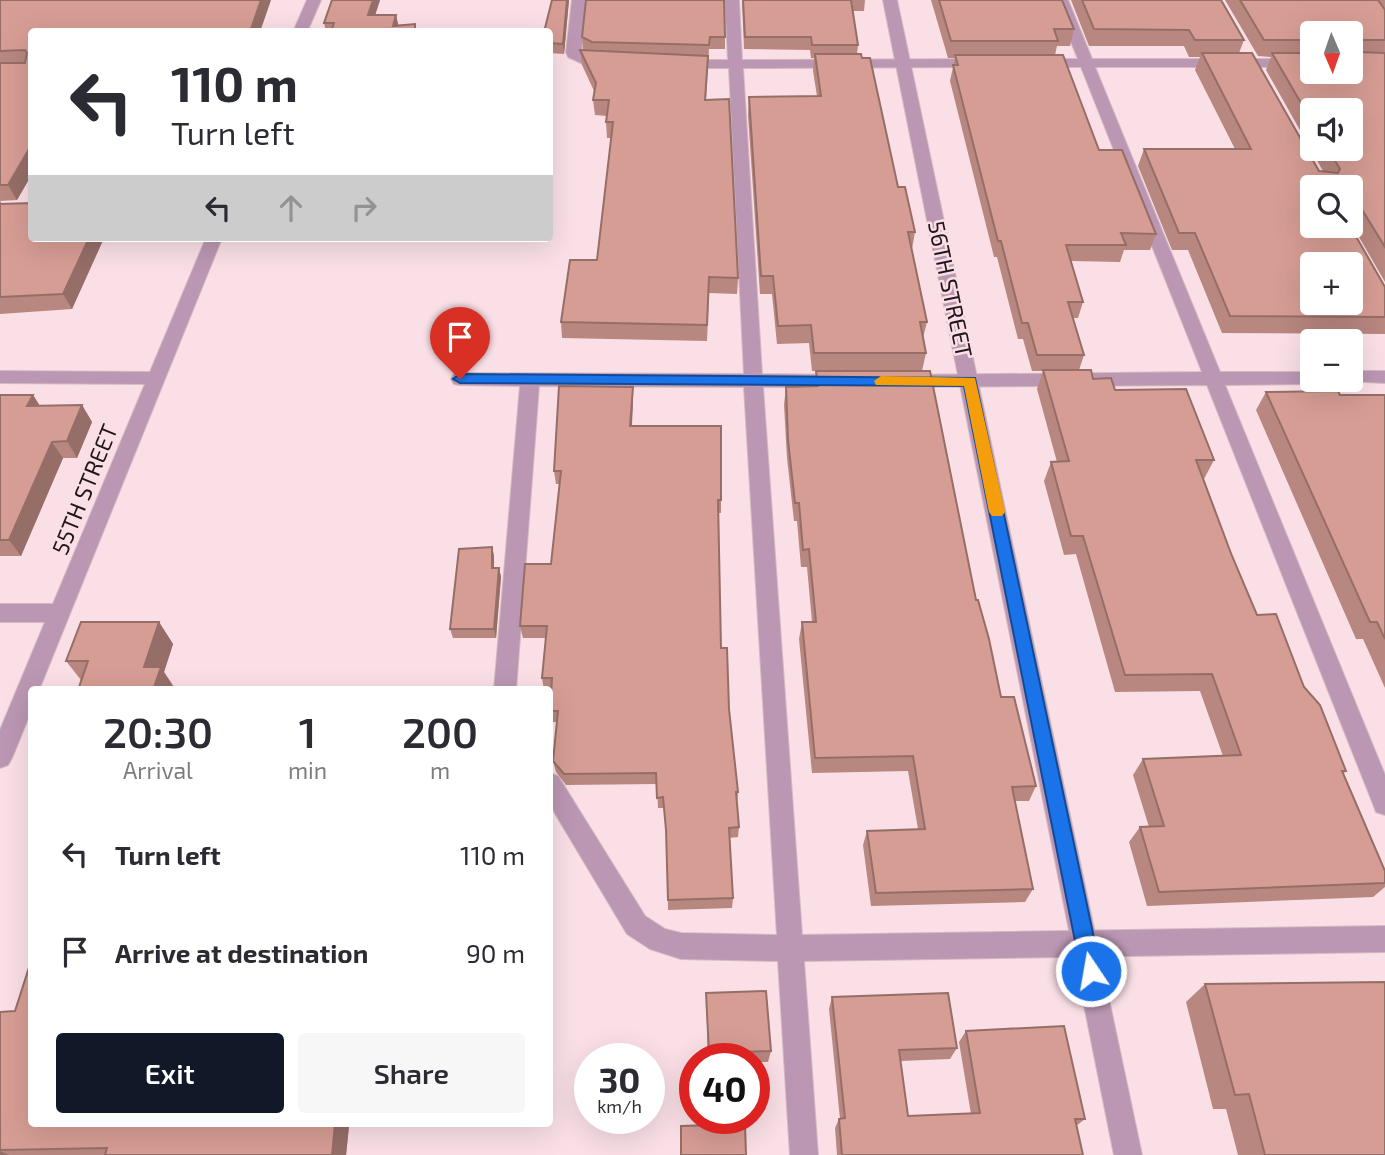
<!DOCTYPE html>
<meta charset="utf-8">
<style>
:root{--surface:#fff;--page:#f7f7f7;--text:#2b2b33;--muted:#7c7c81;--accent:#111827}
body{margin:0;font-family:"Exo 2",sans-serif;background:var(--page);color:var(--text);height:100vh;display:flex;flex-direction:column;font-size:26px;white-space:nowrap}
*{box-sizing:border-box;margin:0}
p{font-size:23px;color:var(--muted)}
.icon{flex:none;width:38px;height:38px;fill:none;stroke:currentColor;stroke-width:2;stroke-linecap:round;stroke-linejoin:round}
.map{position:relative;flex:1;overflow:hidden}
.details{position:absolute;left:28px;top:686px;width:525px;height:441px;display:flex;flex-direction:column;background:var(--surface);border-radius:7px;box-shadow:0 7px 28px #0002}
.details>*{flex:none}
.hud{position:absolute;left:28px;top:28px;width:525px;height:214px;border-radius:7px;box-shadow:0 7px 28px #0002;background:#fff;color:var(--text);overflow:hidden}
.needle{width:46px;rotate:178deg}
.buttons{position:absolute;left:1300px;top:21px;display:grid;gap:14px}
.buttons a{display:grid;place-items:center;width:63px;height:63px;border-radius:7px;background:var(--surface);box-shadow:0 7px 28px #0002;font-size:35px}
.speed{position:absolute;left:574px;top:1043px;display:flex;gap:14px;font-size:35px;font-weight:700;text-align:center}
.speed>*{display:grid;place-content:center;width:91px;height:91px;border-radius:50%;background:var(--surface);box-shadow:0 7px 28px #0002;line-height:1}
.speed small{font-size:18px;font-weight:400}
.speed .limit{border:10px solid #d22;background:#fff;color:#111}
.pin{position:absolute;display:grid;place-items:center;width:60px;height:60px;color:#fff;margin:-72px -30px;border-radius:50% 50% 50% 0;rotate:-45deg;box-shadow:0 0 7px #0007}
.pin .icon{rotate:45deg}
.me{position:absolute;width:77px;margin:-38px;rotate:348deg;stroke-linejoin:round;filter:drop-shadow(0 0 5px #0008)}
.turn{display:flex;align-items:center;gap:24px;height:147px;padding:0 28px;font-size:32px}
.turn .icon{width:91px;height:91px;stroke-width:2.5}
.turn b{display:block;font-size:49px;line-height:60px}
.lanes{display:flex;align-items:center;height:66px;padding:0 28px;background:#0003;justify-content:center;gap:35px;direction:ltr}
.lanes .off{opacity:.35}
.eta{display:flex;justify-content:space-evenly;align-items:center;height:119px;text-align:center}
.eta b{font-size:42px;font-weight:600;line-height:49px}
.button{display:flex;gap:14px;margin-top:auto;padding:14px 28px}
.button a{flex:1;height:80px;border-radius:7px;background:var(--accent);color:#fff;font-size:28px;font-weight:600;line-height:80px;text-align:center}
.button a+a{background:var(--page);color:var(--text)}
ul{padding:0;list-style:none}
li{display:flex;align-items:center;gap:21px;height:98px;padding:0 28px}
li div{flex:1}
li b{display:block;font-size:26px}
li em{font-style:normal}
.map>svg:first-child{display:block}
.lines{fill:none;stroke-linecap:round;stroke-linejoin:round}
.minor-casing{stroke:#d3bbc1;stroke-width:2}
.tertiary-casing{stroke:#d3bbc1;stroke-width:2}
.minor{fill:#bb97b3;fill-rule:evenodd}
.tertiary{fill:#bb97b3;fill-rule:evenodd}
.wall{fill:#b8877f;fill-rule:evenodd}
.shaded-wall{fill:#966e68}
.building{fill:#d69d94;stroke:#966e68;stroke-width:2;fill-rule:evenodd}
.route{fill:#1a73e8;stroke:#114b97;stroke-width:2}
.slow{fill:#f59e0b}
.labels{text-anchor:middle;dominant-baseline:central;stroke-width:5;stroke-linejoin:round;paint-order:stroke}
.street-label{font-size:23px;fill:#20171a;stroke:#fadfe6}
</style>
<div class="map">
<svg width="1385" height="1155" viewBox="0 0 1385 1155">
<rect width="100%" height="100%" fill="#fadfe6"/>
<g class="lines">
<!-- minor casing -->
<g class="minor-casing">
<g id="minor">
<polygon points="307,0 321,0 307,32 293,32"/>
<polygon points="572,0 586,0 581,54 615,59 615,65 583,64 568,57 566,52"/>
<polygon points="725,0 739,0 742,60 981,59 988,63 981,67 743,68 762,374 841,375 847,376 850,381 847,386 841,387 763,387 802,935 1385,926 1385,952 804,961 818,1155 790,1155 778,961 681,959 650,949 627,934 550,805 550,773 558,776 645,916 665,929 681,933 777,935 744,387 539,386 516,690 494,690 520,386 460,385 454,384 451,379 454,374 460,373 744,374 729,68 681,68 674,64 681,60 728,60"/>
<polygon points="1054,0 1068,0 1092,59 1312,59 1312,67 1095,67 1220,372 1312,372 1312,380 1320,380 1312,384 1225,385 1385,775 1385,815 1376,812 1373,804 1207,385 905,387 899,386 896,381 899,376 905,375 1202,372 1081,67 1038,67 1031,63 1038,59 1078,59"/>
<polygon points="206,238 222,238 39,690 32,690 32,709 12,758 8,765 0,768 0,730 45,622 0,622 0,604 53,604 145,384 0,383 0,371 150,372"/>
<polygon points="1351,371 1385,371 1385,383 1345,381 1351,380"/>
</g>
</g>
<!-- tertiary casing -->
<g class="tertiary-casing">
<polygon id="tertiary" points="883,0 897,0 1142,1155 1114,1155"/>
</g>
<!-- minor -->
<use href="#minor" class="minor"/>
<!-- tertiary -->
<use href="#tertiary" class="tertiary"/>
</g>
<!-- wall -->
<g class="wall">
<polygon points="0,0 32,32 32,174 17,200 0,201 32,238 104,238 72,309 0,314"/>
<polygon points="332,0 380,0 375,15 396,15 398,25 415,24 416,32 326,32 324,23"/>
<polygon points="569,0 564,54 550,53 550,32"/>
<polygon points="742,0 865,0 864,11 853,11 858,45 857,54 898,187 915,232 912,249 927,322 923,338 926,353 922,371 812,371 809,343 777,344 772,294 760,294 748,115 749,97 817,96 813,71 814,58 811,58 810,50 744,49"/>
<polygon points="931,0 1062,0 1074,29 1070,46 1057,46 1055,55 1099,150 1156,234 1150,250 1124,250 1120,262 1071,261 1083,302 1078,318 1073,318 1084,355 1079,370 1115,390 1214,460 1204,479 1232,556 1257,615 1304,687 1346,771 1343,774 1385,871 1385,887 1373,897 1147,906 1129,842 1140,827 1149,827 1133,775 1143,759 1223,756 1200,691 1115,692 1076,554 1064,555 1044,481 1051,462 1057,462 1037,389 1043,371 1032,371 1023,339 1018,339 997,257 994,257 950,81 955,58 948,58"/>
<path d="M1071,0H1221L1244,40L1239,53L1319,171H1323L1266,70L1271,57L1258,56L1225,0H1385V282L1352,225H1351V187H1312L1385,287V334L1222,333L1188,250H1172L1138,166L1144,149H1235L1195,70L1200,57H1189L1184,46H1089ZM1312,33H1351L1312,72ZM1312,110L1351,149H1312Z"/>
<polygon points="582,37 725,37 725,49 709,49 706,100 738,278 737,294 709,293 707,341 562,338 561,322 597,260 611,138 607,138 606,122 607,116 595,115 593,100 595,93 582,65 580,50 583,50"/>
<polygon points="816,371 976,600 1001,697 1036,786 1029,801 1015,801 1033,889 1025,902 871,906 863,845 867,831 918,829 908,771 812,773 799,639 802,622 812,622 807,567 801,567 797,521 794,521 787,458 784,405 786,387 814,386"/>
<polygon points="1266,392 1340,395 1385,395 1385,688 1363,639 1356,639 1256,410"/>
<polygon points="0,395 33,395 40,406 82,405 92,422 77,458 63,458 21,556 0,556"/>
<polygon points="633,400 632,426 721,500 721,513 718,513 721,648 738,792 737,803 739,827 738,837 729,838 733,898 732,908 668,910 667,838 664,808 658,808 657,784 566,785 556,772 553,761 557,722 552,722 550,712 551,690 544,690 542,678 546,638 523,638 520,626 551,564 560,484 556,484 554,471"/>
<polygon points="492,547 494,556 494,568 499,568 501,577 496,638 453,638 450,629"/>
<polygon points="159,622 173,644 164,672 175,688 81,680 66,661"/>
<polygon points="1205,984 1385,1155 1238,1155 1226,1109 1213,1109 1186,1002"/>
<polygon points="706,993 771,1051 768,1062 754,1062 754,1059 708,1059"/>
<polygon points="832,997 957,1048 950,1059 900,1061 908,1116 971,1114 959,1042 966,1031 1085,1119 1076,1126 1083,1155 837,1155 835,1128 839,1119 840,1119 829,1009"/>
<polygon points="0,1012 349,1126 346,1155 0,1155"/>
</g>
<!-- shaded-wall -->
<g class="shaded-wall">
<polygon points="261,0 271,0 260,32 250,32"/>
<polygon points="373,0 380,0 371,28 368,15"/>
<polygon points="567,0 569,0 564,54 563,44"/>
<polygon points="396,15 399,28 393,26"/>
<polygon points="32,144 32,174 17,200 8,185"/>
<polygon points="89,238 104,238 72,309 63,294"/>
<polygon points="633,387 633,400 631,439 630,426"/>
<polygon points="33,395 43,411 27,406"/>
<polygon points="82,405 92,422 77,458 67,441"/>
<polygon points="52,442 63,458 21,556 9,540"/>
<polygon points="492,547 494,556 494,577 492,568"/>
<polygon points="499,568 501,577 496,638 494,629"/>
<polygon points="159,622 173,644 164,672 175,690 153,690 144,667"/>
<polygon points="335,1124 359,1124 349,1126 346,1155 332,1155"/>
<polygon points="0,1151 9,1155 0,1155"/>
</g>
<!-- building -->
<g class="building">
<polygon points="0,0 261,0 250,32 32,32 32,144 8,185 0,185 0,63 25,63 27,53 25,50 0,51"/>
<polygon points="332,0 373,0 368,15 396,15 393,26 415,24 415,32 331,32 334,23 324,23"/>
<polygon points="552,0 567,0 563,44 550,43 550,32 544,32"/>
<polygon points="586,0 724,0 725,37 710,37 709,45 592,42 582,37"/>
<polygon points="743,0 851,0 858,45 812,45 811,37 745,37"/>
<polygon points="939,0 1062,0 1074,29 1054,29 1058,41 951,41"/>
<polygon points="1082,0 1221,0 1244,40 1195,40 1189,30 1094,29"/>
<path d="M1240,0H1378L1385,10V40H1359L1356,42L1357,52L1385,53V247L1361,208H1351V187H1312V226H1350L1385,287V317L1230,316L1195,233H1179L1144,149H1251L1202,53H1252L1319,171L1338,173L1340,169L1328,149H1351V110H1312V122L1272,53H1312V72H1351V33H1312V40H1264ZM1312,264H1351V303H1312Z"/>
<polygon points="580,50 708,56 705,100 729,99 738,278 709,277 707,325 561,322 570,260 597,260 613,122 606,122 609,100 593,100 596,83"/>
<polygon points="815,54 861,54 862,58 870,58 898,187 905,187 915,232 908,232 927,322 920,322 926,353 814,353 811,325 778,326 773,276 761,276 749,97 821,96"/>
<polygon points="955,55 1063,55 1099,150 1122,150 1156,234 1121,233 1126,245 1066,245 1083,302 1068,302 1084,355 1037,355 1028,323 1022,323 1001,241 998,241 953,65 958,65"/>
<polygon points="32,203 32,238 89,238 63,294 0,297 0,204"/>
<polygon points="1043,370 1091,370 1093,379 1111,378 1115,390 1186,389 1214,460 1196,460 1232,556 1257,615 1276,614 1304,687 1320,705 1346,771 1342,771 1385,871 1385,883 1159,892 1140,827 1164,826 1143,759 1241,755 1212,674 1125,675 1083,536 1071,536 1051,462 1069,461"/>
<polygon points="816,371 930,371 976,600 978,600 989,639 1001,697 1014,697 1036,786 1012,787 1033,889 876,893 867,831 925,829 913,756 815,758 802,622 816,622 809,549 803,550 799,503 795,503 788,440 786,387 818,386"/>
<polygon points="559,386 633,387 630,426 721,426 721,500 718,500 721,648 727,648 729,709 738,792 736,792 739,827 729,828 733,898 668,900 666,830 663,797 657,798 656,773 564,774 553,761 558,711 550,711 552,678 542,678 547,626 520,626 525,564 551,564 561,471 554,471"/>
<polygon points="1338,391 1340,395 1385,395 1385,639 1377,622 1370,622 1266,392"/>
<polygon points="0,395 33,395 27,406 82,405 67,441 52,442 9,540 0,540"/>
<polygon points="492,547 492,568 499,568 494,629 450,629 459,549"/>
<polygon points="81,622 159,622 144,667 161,667 153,690 78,690 88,661 66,661"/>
<polygon points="32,958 32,1124 335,1124 332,1155 105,1155 107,1148 0,1150 0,1012 15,1011"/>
<polygon points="1385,982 1385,1155 1265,1155 1249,1094 1235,1095 1205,984"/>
<polygon points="766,991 771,1051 709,1053 706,993"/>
<polygon points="948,993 957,1048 899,1050 908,1116 980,1113 966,1031 1064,1026 1085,1119 1075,1119 1083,1155 842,1155 839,1119 845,1118 832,997"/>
<polygon points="745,1124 746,1155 681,1155 681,1126"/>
</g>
<!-- route -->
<polygon class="route" points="460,374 975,378 1101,971 1098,978 1091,981 1084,978 1081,971 964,386 460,383 453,379"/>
<!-- slow -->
<polygon class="slow" points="881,376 975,378 1005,512 1002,516 992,516 989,512 964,386 876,385 874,381"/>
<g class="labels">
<!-- street labels -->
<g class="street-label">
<text transform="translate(951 289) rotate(78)">56TH STREET</text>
<text transform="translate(84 489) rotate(-68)">55TH STREET</text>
</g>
</g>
</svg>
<div class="buttons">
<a><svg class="needle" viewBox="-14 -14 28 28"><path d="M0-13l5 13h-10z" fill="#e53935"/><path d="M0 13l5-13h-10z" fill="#7c7c81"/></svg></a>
<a><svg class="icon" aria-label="sound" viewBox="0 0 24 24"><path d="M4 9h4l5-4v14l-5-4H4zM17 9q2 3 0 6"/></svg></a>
<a><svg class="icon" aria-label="search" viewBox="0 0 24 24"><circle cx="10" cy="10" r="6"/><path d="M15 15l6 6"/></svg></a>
<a>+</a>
<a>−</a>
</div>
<div class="speed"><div>30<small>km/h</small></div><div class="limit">40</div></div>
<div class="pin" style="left:460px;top:379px;background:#d93025"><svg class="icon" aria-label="arrive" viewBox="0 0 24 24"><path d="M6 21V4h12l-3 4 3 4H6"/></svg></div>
<svg class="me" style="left:1091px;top:971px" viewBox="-20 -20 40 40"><circle r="17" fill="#1a73e8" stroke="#fff" stroke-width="3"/><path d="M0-11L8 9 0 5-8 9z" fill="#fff"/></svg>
<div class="hud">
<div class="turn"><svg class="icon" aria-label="left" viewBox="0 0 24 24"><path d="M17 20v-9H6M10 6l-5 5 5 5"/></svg><div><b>110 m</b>Turn left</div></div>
<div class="lanes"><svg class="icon" aria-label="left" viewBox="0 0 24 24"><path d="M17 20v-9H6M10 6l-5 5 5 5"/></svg><svg class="icon off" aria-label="ahead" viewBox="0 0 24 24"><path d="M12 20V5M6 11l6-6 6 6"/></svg><svg class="icon off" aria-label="right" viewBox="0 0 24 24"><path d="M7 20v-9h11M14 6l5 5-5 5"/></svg></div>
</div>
<section class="details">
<div class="eta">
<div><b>20:30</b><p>Arrival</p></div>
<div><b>1</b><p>min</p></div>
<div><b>200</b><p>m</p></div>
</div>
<ul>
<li><svg class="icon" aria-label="left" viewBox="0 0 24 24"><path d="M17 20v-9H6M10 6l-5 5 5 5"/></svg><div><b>Turn left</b></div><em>110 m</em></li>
<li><svg class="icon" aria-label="arrive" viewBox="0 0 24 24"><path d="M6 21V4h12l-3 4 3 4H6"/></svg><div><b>Arrive at destination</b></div><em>90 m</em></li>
</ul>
<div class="button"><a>Exit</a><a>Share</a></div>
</section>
</div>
